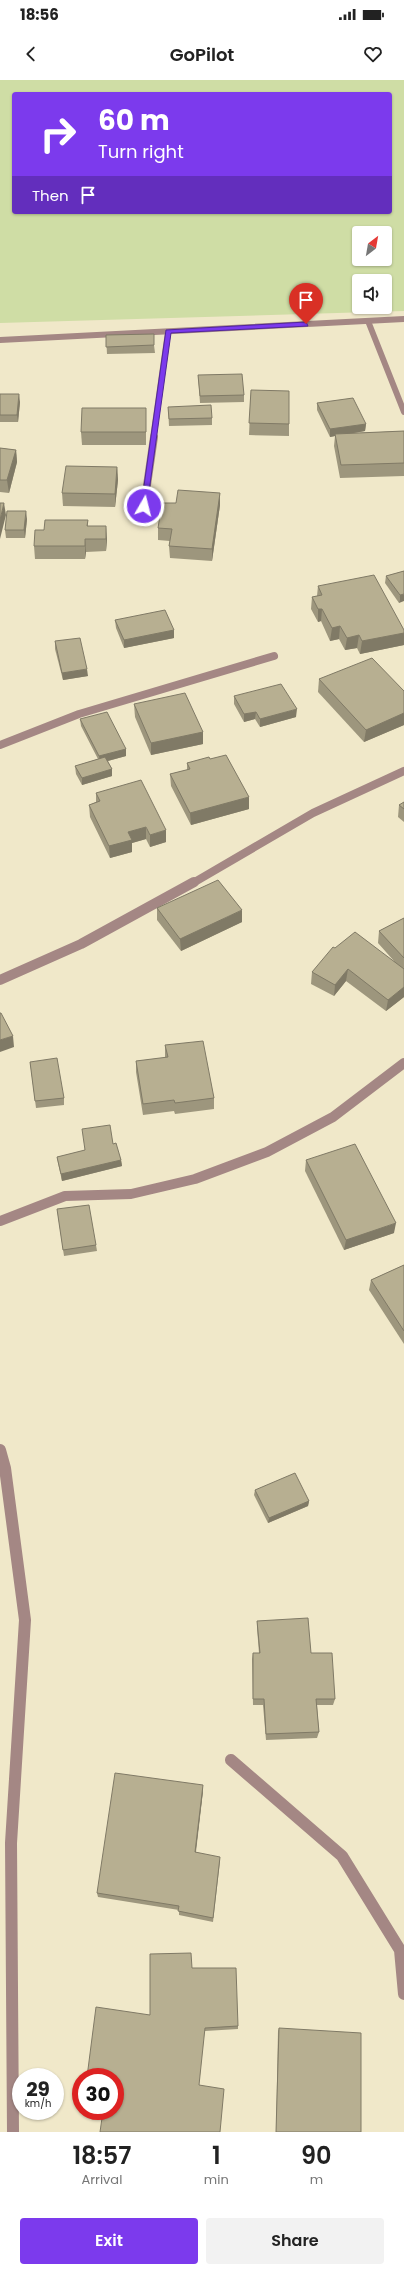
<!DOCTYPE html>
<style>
:root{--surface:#fff;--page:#f2f2f2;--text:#222;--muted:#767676;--accent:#7c3aed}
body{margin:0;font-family:Poppins,sans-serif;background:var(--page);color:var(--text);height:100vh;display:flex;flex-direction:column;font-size:15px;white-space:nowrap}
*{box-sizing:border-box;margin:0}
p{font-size:13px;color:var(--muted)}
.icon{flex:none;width:22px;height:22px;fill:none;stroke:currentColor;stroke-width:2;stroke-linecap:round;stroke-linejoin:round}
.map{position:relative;height:2052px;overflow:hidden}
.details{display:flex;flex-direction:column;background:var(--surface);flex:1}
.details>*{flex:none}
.banner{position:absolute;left:12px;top:12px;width:380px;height:122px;border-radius:4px;box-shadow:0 1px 3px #0004;background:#7c3aed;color:#fff;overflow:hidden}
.needle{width:26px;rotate:31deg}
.fabs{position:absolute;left:352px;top:146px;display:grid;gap:8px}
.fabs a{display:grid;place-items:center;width:40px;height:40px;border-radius:4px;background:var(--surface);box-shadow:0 1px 3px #0004;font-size:20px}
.speed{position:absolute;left:12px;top:1988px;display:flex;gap:8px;font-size:20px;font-weight:700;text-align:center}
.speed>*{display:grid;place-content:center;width:52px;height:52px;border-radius:50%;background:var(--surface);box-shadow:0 1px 3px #0004;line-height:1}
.speed small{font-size:10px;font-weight:400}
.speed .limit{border:6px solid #d22;background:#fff;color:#111}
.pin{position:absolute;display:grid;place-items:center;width:34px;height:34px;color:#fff;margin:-41px -17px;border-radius:50% 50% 50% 0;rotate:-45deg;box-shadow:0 0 4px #0007}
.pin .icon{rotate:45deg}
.me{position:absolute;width:44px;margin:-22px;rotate:8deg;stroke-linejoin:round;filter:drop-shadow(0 0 3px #0008)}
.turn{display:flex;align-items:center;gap:14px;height:84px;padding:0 20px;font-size:18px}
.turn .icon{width:52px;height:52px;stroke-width:2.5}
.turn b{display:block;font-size:28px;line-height:34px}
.then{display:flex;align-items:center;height:38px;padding:0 20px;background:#0003;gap:8px;font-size:15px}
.eta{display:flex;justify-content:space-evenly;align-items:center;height:68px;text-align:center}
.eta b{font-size:24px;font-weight:600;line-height:28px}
.cta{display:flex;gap:8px;margin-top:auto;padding:8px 20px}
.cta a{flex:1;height:46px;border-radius:4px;background:var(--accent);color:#fff;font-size:16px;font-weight:600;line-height:46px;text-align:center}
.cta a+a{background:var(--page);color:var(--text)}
.status{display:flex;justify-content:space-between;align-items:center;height:28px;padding:0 20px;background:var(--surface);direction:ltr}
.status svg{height:11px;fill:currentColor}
header{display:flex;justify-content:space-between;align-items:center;height:52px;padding:0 20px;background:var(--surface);font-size:18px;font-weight:600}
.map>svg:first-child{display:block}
.green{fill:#cfdda5;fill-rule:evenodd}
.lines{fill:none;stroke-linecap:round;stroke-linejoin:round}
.minor-far3{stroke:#a48784;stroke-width:6}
.minor-far2{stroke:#a48784;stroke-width:8}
.minor-far1{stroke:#a48784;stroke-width:10}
.minor{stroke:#a48784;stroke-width:12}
.wall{fill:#9d967d}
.shaded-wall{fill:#807a66}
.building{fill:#b7af91;stroke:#807a66}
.route{fill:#7c3aed;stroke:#51269a}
</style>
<div class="status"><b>18:56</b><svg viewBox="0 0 49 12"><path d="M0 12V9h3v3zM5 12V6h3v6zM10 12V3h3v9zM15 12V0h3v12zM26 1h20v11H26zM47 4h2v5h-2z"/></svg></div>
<header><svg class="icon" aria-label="back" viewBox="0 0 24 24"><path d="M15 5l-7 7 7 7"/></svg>GoPilot<svg class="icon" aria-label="heart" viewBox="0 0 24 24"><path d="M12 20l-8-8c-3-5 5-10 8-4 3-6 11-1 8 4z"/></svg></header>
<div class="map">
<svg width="404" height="2052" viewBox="0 0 404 2052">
<rect width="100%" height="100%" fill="#f0e8c9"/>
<!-- green -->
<path class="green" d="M0,0H404V231L0,243ZM14,14H390V132H14ZM359,153H385V179H359ZM359,201H385V227H359Z"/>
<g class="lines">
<!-- minor-far3 -->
<g class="minor-far3">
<polyline points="368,241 404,332"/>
<polyline points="0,260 404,239"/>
<polyline points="153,358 168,252"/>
</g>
<!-- minor-far2 -->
<g class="minor-far2">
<polyline points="144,426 154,357"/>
<polyline points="0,665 79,634 274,576"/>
<polyline points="193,803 313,733 404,691"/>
</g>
<!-- minor-far1 -->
<g class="minor-far1">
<polyline points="0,900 81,864 194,802"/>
<polyline points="0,1141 65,1116 131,1114 195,1099 267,1072 333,1037 404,983"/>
</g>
<!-- minor -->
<g class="minor">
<polyline points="0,1370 5,1388 25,1540 11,1763 13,2052"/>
<polyline points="231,1680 342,1776 400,1870 404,1914"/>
</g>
</g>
<!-- wall -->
<g class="wall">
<polygon points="106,255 154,265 155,273 107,274"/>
<polygon points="198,295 244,315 244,322 200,323"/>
<polygon points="251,310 289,344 289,356 249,355"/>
<polygon points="0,314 20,322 18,342 0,342"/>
<polygon points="317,323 366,344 365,351 354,353 404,351 404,396 340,398 334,366 335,356 330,357 317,330"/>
<polygon points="168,327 212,338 212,345 169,346"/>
<polygon points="146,340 146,365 82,365 81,352"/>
<polygon points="0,368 16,370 17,382 9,413 0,412"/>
<polygon points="117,387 118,400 115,427 63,426 62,413"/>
<polygon points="220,413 220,425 212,481 170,478 169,466 170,461 158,460 158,448 176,423"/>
<polygon points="27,439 25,458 6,458 5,450"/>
<polygon points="88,440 88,446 107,459 106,471 86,472 85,479 35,479 34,466 44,450"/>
<polygon points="404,491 399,523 385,503 386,496"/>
<polygon points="318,506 404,550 404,565 360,574 357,568 345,570 339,559 330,561 321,541 318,542 311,529 312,517 317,516"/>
<polygon points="115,540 174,550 174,558 124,568 116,548"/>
<polygon points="55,561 88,596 63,600 55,569"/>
<polygon points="319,599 404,611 404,645 364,662 318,612"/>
<polygon points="234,616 296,637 260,647 255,639 244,642 234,624"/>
<polygon points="134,624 203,652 203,664 151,675 135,637"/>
<polygon points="80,639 126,669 126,676 108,681 112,689 112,696 82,705 76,694 75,686 98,679 81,646"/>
<polygon points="210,679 249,729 191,745 171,706 170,694 187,690 187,683"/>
<polygon points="96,713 166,762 150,767 146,759 132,763 132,772 110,778 90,737 89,725 96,722"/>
<polygon points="404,722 404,742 398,737 399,725"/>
<polygon points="157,828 242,842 181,871 157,840"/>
<polygon points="404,838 404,917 386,931 346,901 334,916 311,904 312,892 335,868 394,881 378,863 379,851"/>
<polygon points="165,965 214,1018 214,1029 175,1034 174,1031 143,1035 136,992 136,981 165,978"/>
<polygon points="30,982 64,1018 64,1025 36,1028"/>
<polygon points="113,1064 121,1080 122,1086 62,1101 58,1083 57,1077"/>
<polygon points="306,1080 394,1153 344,1170 305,1091"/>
<polygon points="57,1129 96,1165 97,1171 64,1176"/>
<polygon points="404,1185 404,1264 369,1210 371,1200"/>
<polygon points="255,1410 309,1421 308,1426 268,1443 254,1415"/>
<polygon points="257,1541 311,1573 335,1619 333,1625 317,1625 319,1652 317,1658 266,1660 263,1625 253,1625 252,1579 253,1573 259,1573 257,1548"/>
<polygon points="203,1711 196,1772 220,1781 213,1842 179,1835 179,1830 98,1817 97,1813"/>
<polygon points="192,1888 238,1946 238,1949 205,1951 150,1935"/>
<polygon points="279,1948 361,2052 276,2052 278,1951"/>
</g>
<!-- shaded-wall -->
<g class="shaded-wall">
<polygon points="19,314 20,322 18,342 17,335"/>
<polygon points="366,344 365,351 336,356 335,354 335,356 330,357 330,349"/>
<polygon points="16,370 17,382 9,413 7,400"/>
<polygon points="117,387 118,400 115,427 115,414"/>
<polygon points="220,413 220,425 212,481 212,469"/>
<polygon points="4,423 6,435 0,459 0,440"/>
<polygon points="26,431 27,439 25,458 24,450"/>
<polygon points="106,446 107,459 106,471"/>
<polygon points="85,459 86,472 85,479"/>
<polygon points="404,514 404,521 399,523 400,515"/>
<polygon points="318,529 322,529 321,541 318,542"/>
<polygon points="340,546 339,559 330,561 332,548"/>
<polygon points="174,550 174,558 124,568 124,560"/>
<polygon points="404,553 404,565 360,574 362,561"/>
<polygon points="359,555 357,568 345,570 347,558"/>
<polygon points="87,589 88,596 63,600 62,593"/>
<polygon points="297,629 296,637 260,647 260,639"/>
<polygon points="256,632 255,639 244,642 244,634"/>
<polygon points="404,633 404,645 364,662 366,650"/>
<polygon points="203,652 203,664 151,675 151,663"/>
<polygon points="126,669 126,676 100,683 99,676"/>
<polygon points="112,689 112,696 82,705 82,698"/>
<polygon points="249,717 249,729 191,745 190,733"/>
<polygon points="146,747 146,759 132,763 132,772 110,778 109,766 128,752"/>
<polygon points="166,750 166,762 150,767 150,755"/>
<polygon points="242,830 242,842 181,871 180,859"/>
<polygon points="348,889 346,901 334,916 335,905"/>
<polygon points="404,907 404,917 386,931 388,920"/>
<polygon points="13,956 14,967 0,972 0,960"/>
<polygon points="121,1080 122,1086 62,1101 61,1094"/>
<polygon points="396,1143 394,1153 344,1170 346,1160"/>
<polygon points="309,1421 308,1426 268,1443 269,1438"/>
<polygon points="203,1705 203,1711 195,1777 195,1772"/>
</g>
<!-- building -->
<g class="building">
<polygon points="154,254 154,265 106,267 106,255"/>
<polygon points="242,294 244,315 200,316 198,295"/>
<polygon points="251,310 289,311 289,344 249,343"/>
<polygon points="0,314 19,314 17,335 0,335"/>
<polygon points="353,318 366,344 330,349 317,323"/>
<polygon points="211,325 212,338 169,339 168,327"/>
<polygon points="82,328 146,328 146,352 81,352"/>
<polygon points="404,351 404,383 341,385 335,354"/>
<polygon points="0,368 16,370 7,400 0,400"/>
<polygon points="66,386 117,387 115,414 62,413"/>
<polygon points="178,410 220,413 212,469 169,466 172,449 158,448 162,423 176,423"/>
<polygon points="0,423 4,423 0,440"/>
<polygon points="7,431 26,431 24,450 5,450"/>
<polygon points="45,440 88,440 87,446 106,446 106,459 85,459 85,466 34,466 35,450 44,450"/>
<polygon points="404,491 404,514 400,515 386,496"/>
<polygon points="374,495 404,550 404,553 362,561 359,555 347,558 340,546 332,548 322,529 318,529 312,517 322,515 318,506"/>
<polygon points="165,530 174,550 124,560 115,540"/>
<polygon points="80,558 87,589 62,593 55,561"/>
<polygon points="372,578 404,611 404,633 366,650 319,599"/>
<polygon points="281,604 297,629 260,639 256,632 244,634 234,616"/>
<polygon points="185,613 203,652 151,663 134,624"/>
<polygon points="107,632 126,669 99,676 80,639"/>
<polygon points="226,675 249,717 190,733 170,694 190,689 187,683 209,677 210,679"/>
<polygon points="105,677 112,689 82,698 75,686"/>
<polygon points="141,700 166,750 150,755 146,747 128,752 132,760 109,766 89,725 100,721 96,713"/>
<polygon points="404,722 404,729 399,725"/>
<polygon points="218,800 242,830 180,859 157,828"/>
<polygon points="404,838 404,878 379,851"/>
<polygon points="355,852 404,889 404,907 388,920 348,889 335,905 312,892 333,867 335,868"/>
<polygon points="0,933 1,933 13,956 0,960"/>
<polygon points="203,961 214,1018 175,1023 174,1020 143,1024 136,981 168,977 165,965"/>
<polygon points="57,978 64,1018 35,1021 30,982"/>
<polygon points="110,1045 113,1064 116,1063 121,1080 61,1094 57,1077 85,1070 82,1049"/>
<polygon points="355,1064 396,1143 346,1160 306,1080"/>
<polygon points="89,1125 96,1165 63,1170 57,1129"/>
<polygon points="404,1185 404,1251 371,1200"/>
<polygon points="295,1393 309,1421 269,1438 255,1410"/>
<polygon points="308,1538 311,1573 332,1573 335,1619 316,1619 319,1652 266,1654 264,1619 253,1619 253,1573 260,1573 257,1541"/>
<polygon points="115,1693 203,1705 195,1772 220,1777 213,1838 178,1831 179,1826 97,1813"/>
<polygon points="191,1873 192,1888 236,1888 238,1946 205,1948 199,2005 224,2009 220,2052 100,2052 103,2031 115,2031 115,1997 87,1997 96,1927 150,1935 150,1874"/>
<polygon points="279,1948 361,1953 361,2052 276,2052"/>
</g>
<!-- route -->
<polygon class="route" points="306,242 308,246 171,253 147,426 141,427 166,250"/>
</svg>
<div class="fabs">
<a><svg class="needle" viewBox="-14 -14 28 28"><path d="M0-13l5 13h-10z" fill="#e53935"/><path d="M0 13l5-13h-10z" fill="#767676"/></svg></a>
<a><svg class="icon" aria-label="sound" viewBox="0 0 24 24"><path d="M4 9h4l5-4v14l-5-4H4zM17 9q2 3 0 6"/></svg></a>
</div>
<div class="speed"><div>29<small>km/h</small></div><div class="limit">30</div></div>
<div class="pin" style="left:306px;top:244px;background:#d93025"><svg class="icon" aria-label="arrive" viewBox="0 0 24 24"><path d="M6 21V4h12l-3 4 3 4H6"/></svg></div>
<svg class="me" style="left:144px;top:426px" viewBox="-20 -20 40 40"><circle r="17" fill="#7c3aed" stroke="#fff" stroke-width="3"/><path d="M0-11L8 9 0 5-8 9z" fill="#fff"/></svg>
<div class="banner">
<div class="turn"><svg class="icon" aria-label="right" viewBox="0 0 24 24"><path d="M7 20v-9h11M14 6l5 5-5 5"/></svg><div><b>60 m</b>Turn right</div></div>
<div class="then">Then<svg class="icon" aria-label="arrive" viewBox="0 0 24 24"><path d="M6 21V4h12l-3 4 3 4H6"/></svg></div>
</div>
</div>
<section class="details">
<div class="eta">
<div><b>18:57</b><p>Arrival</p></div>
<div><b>1</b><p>min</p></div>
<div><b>90</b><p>m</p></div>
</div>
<div class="cta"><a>Exit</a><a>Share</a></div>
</section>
